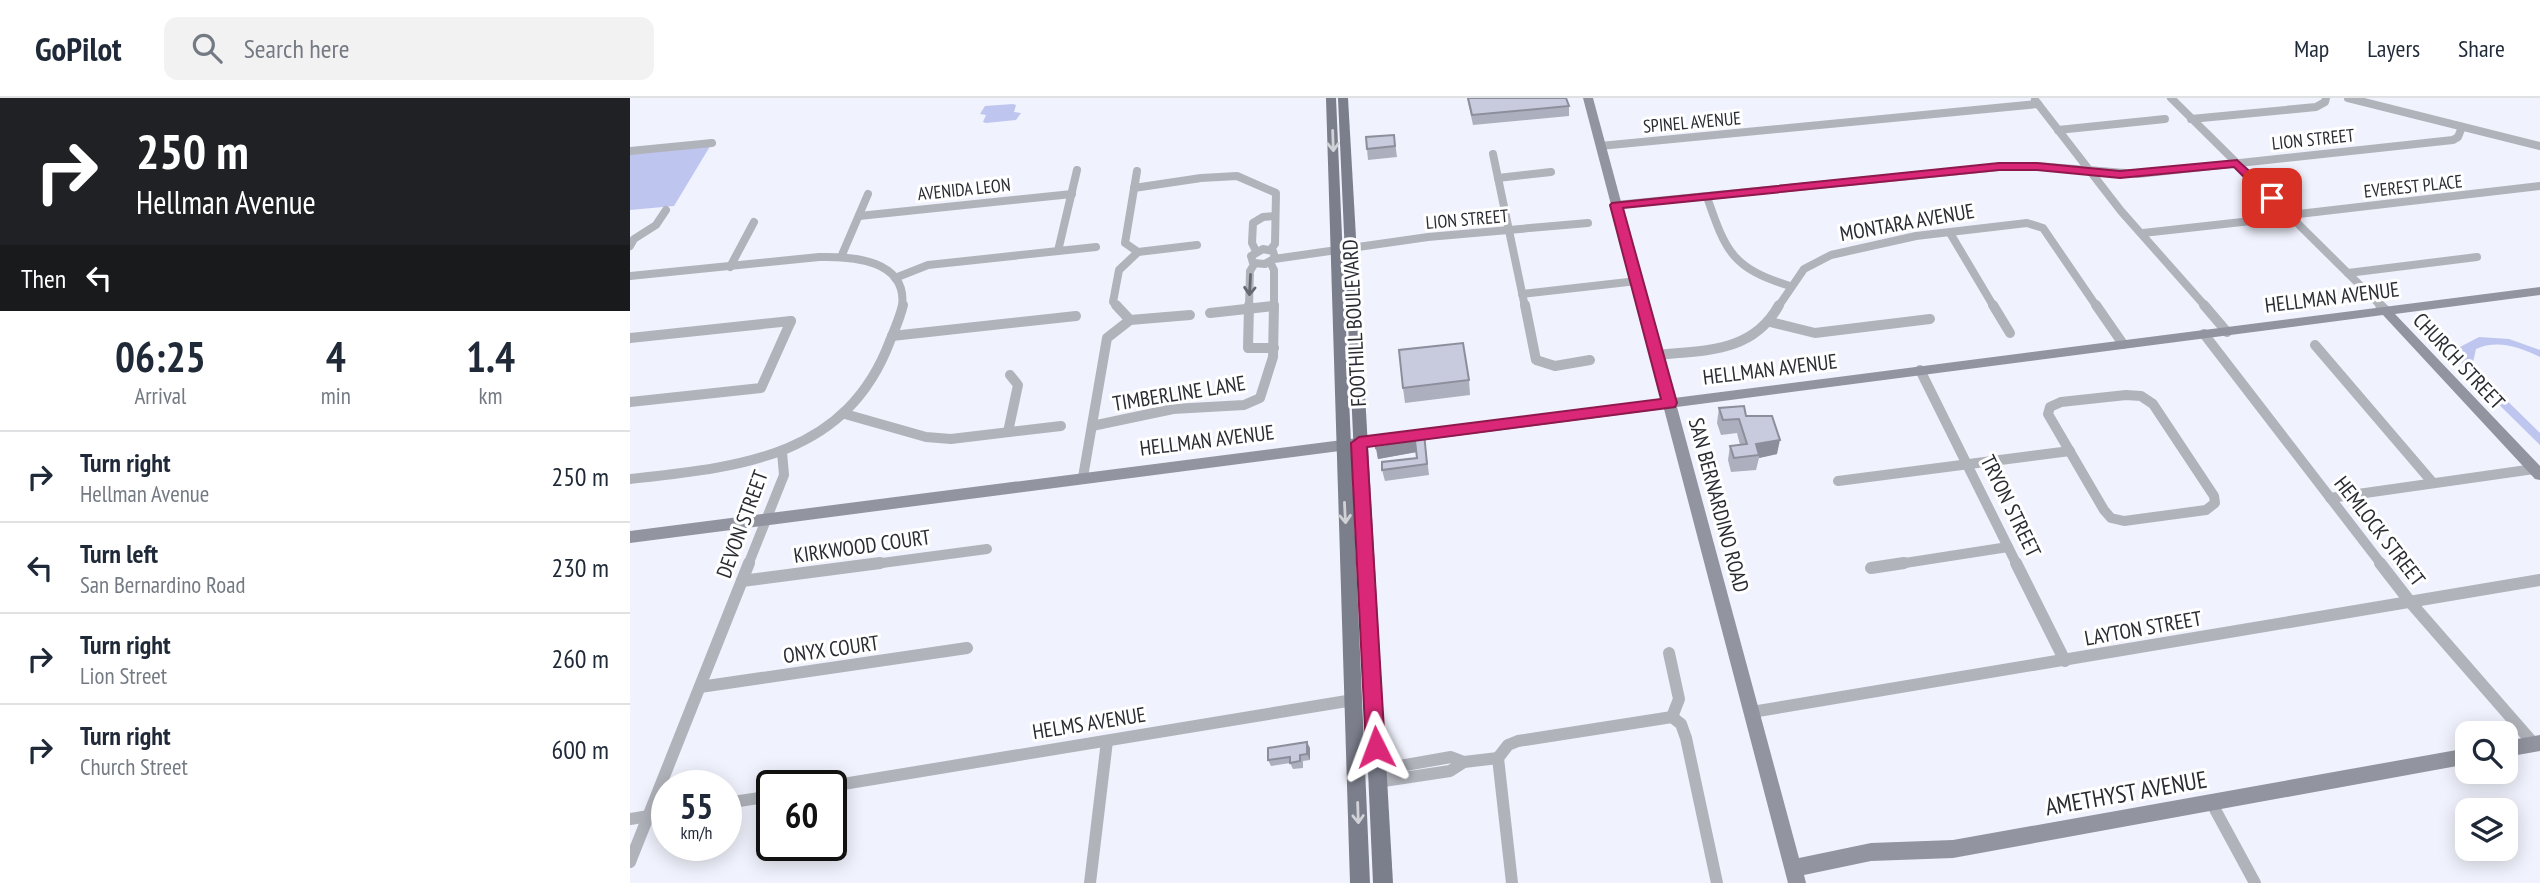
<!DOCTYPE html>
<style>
:root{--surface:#fff;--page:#f2f2f3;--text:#1f2937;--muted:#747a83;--line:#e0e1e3}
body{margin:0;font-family:"PT Sans Narrow",sans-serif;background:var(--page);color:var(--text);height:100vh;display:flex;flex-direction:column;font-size:26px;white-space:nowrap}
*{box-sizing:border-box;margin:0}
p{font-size:23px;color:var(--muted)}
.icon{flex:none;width:38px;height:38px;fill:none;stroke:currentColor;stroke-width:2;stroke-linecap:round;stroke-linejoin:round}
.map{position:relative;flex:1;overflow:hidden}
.panel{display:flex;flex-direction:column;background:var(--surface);width:630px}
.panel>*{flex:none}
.banner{background:#202124;color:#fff;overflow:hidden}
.controls{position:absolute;left:1825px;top:623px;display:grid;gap:14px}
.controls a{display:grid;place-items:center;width:63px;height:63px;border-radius:14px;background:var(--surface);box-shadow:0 4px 18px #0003;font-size:35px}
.speed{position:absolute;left:21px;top:672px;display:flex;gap:14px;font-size:35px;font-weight:700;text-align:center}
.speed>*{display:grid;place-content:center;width:91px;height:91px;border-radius:50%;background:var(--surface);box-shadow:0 4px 18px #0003;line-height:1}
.speed small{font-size:18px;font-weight:400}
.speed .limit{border:4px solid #111;border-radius:10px;background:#fff;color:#111}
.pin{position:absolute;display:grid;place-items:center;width:60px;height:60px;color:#fff;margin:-30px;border-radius:14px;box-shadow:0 4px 10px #0006}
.me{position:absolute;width:77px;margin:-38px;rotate:357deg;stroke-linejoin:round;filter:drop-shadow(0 0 5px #0008)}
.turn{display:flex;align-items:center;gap:24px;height:147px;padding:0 21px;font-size:32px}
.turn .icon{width:91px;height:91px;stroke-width:2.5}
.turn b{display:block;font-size:49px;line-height:60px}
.then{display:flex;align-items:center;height:66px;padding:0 21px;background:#0003;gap:14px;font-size:26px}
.eta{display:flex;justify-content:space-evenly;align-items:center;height:119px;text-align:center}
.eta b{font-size:42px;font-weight:800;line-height:49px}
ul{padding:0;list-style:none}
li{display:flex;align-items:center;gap:21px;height:91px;padding:0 21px;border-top:2px solid var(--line)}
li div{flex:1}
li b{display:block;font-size:26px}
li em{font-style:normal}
header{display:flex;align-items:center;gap:42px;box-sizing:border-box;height:98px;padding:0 35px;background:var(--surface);border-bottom:2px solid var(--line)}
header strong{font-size:33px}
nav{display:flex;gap:38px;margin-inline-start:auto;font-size:24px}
.search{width:490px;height:63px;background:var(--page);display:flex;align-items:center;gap:18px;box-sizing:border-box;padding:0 24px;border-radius:14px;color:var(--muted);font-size:26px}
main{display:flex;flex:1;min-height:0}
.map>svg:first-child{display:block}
.green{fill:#bec6f0}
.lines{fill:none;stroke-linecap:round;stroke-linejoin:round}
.street-far2{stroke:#b1b3bb;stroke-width:8}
.street-far1{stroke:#b1b3bb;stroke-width:10}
.street{stroke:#b1b3bb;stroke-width:12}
.secondary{fill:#92949f;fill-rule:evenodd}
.primary{fill:#7b7e8b;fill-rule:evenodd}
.wall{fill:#acafbe}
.shaded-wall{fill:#8c8e9b}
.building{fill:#c8cbdd;stroke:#8c8e9b;stroke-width:2}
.oneway{stroke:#d1d2d6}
.oneway2{stroke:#676970}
.route{fill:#db2777;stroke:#8e194d;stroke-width:2}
.labels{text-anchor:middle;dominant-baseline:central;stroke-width:6;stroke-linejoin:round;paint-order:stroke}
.far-street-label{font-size:18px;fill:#2b2c33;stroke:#fff}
.street-label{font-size:21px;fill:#2b2c33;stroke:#fff}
.near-street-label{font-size:24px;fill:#2b2c33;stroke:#fff}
</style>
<header>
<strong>GoPilot</strong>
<div class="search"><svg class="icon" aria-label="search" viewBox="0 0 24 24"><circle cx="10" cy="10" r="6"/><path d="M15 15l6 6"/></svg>Search here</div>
<nav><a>Map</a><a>Layers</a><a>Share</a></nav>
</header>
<main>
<section class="panel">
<div class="banner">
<div class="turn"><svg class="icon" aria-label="right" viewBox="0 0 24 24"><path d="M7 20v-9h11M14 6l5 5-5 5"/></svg><div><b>250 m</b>Hellman Avenue</div></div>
<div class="then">Then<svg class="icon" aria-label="left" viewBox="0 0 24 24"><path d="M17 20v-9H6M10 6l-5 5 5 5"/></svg></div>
</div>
<div class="eta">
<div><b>06:25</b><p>Arrival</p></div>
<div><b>4</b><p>min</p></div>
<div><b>1.4</b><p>km</p></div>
</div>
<ul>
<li><svg class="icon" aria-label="right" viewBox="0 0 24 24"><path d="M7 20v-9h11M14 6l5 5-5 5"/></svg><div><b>Turn right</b><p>Hellman Avenue</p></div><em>250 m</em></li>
<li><svg class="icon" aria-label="left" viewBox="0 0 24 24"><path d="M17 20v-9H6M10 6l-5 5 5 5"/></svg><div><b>Turn left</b><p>San Bernardino Road</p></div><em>230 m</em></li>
<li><svg class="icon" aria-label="right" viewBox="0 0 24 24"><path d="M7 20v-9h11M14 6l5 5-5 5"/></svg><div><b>Turn right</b><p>Lion Street</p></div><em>260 m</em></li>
<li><svg class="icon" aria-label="right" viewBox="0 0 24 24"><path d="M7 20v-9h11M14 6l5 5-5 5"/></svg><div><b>Turn right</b><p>Church Street</p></div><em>600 m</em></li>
</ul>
</section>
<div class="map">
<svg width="1910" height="785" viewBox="0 0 1910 785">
<rect width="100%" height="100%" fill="#f0f2fd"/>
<!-- green -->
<g class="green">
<polygon points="383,6 386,7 384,14 391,15 386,22 356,25 353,24 356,17 350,16 355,8"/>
<polygon points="82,45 44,108 0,112 0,54"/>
<path d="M1849,239L1879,241L1910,252V259C1890,249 1867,241 1846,251L1843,264L1855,281L1910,335V347L1839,277L1829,260L1830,249Z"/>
</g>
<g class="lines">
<!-- street-far2 -->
<g class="street-far2">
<polyline points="1541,0 1752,209"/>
<polyline points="1718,0 1910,48"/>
<polyline points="1405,2 1491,113 1576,209"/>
<polyline points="1561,21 1686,9 1695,4 1696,0"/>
<polyline points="1428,32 1535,21"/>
<polyline points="970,48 1408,6"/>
<polyline points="0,53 82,45"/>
<polyline points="863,56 895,209"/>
<polyline points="868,80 921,74"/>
<polyline points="504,90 571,80 607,78 646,95 645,146 640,152"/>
<path d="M1077,99C1096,154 1102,170 1160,188"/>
<polyline points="986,107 1369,69 1407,68 1508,76 1823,42 1828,39 1832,29"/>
<polyline points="1660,117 1910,88"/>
<polyline points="229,118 442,96"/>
<polyline points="1320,135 1364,209"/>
<polyline points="1513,135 1630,122"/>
<polyline points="0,148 4,141 26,127 36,112"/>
<polygon points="633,151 643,153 645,160 635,166 623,165 621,158"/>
<polyline points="428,153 447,72"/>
<polyline points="626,153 622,145 623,125 633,119 645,118"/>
<polyline points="508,154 567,147"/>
<polyline points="211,159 238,96"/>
<polyline points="644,161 798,139 958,125"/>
<polyline points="640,164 644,172 644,209"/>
<polyline points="100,169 124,124"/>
<polyline points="1718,175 1847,159"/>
<path d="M0,178L189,159C223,158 278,162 272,209"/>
<polyline points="265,180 298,167 466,149"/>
<polyline points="892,196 1007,183"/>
<polyline points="488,209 483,204 489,172 508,154 495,145 507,73"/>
<polyline points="619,209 620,173 625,165"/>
<polyline points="634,209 643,208"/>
<polyline points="1148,209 1174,171 1201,157 1286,138 1397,125 1413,130 1467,209"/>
</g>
<!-- street-far1 -->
<g class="street-far1">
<polyline points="619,207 618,250 644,250"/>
<polyline points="895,207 906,262 925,268 960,262"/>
<polyline points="1363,207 1380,235"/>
<polyline points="1466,207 1493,246"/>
<polyline points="1574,207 1597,234"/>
<polyline points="1750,207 1756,213"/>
<polyline points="580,215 643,208"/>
<polyline points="500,222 560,217"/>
<polyline points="1140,224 1185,235 1300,221"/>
<polyline points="1574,236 1752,467"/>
<polyline points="262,238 446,218"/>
<polyline points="0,240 161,223"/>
<polyline points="1685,247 1803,385"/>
<path d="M1027,257C1075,252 1123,255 1149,207"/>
<polyline points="1290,272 1387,467"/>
<polygon points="1496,297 1511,298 1523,306 1584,398 1585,405 1576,412 1494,423 1481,420 1474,412 1418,316 1420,309 1431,304"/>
<polyline points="0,304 131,290 161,223"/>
<polyline points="215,316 296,339 321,341 431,328"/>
<polyline points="462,328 543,311 614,307 630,300 643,259 644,207"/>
<polyline points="378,334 388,287 380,277"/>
<polyline points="453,379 477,240 500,222 486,207"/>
<path d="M0,381C109,369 216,360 260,243C265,231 270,220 273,207"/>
<polyline points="1208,383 1440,353"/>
<polyline points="1700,400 1904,371"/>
<polyline points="118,467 154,377 152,354"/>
<polyline points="237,467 357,451"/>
<polyline points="1262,467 1378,449"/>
</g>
<!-- street -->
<g class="street">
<polyline points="1386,465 1435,563"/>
<polyline points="1750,465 1781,505 1904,646"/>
<polyline points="1241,470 1274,465"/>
<polyline points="112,483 250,465"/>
<polyline points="1039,555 1049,601 1042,619"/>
<polyline points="70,589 337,550"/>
<polyline points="1122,614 1910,482"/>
<polyline points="1042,619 1051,626 1056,640 1087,785"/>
<polyline points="868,660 878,647 888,643 1042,619"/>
<polyline points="868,660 882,785"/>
<polyline points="747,672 821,659 834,664"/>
<polyline points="747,684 820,673 834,664 868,660"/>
<polyline points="201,688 723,602"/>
<polyline points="1581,704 1625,785"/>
<polyline points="96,705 142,698"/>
<polyline points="0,721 37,715"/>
<polyline points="0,764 119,465"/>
<polyline points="460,785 477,643"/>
</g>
<!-- secondary -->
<g class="secondary">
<polygon points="953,0 963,0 1044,300 1910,189 1910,197 1765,216 1910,368 1910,382 1905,381 1753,217 1047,309 1169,760 1241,745 1323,742 1838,650 1838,666 1323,760 1241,763 1174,777 1176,785 1158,785 1034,311 0,445 0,433 1032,301"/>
<polygon points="1910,637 1910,653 1876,659 1876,643"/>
</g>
<!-- primary -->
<g class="primary">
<polygon points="696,0 706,0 740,785 720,785"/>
<polygon points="708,0 718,0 763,785 743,785"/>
</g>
</g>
<!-- wall -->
<g class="wall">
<polygon points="837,0 936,0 939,8 939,18 843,27"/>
<polygon points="764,37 767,59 738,62 737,51"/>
<polygon points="839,282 840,297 775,305 773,290"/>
<polygon points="1089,310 1116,318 1147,356 1129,360 1126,372 1101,374 1098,362 1100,348 1110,347 1107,335 1091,337 1087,325"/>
<polygon points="794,335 799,377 755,383 752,372 787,360 786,354 748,361 746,350"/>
<polygon points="680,650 680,662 673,663 673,670 663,671 660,665 641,668 638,662"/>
</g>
<!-- shaded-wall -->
<g class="shaded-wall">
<polygon points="1150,342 1147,356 1129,360 1129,357 1126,346"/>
<polygon points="785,343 787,354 748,361 746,350"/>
<polygon points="677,644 680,650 680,662 677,656"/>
</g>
<!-- building -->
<g class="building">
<polygon points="838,0 936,0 939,8 842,17"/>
<polygon points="764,37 765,48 737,51 736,39"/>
<polygon points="833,245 839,282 773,290 769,252"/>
<polygon points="1114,308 1116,318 1142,318 1150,342 1126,346 1129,357 1104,360 1100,348 1117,346 1109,321 1093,322 1089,310"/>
<polygon points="794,335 797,366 752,372 752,364 787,360 785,343 746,350 745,340"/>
<polygon points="677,644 677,656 670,657 670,663 660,665 660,659 638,662 638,650"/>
</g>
<!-- one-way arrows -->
<defs><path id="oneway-shaft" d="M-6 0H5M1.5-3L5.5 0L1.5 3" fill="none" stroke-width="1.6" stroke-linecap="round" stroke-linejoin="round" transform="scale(1.75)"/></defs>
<g class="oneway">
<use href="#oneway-shaft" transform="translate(703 43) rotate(88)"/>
<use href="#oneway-shaft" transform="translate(715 415) rotate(87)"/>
<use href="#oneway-shaft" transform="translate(728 715) rotate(88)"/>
</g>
<use class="oneway2" href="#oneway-shaft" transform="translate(620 187) rotate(93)"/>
<!-- route -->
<polygon class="route" points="1607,62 1647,98 1647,103 1638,103 1604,69 1490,80 1407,72 1369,72 993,110 1047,305 1045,309 737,349 755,649 753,655 746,658 739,655 736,649 721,345 729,339 1031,301 980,107 982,105 1369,65 1407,65 1490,73"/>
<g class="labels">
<!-- far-street labels -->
<g class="far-street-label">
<text transform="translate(1062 24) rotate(-5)">SPINEL AVENUE</text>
<text transform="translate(1683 41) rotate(-6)">LION STREET</text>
<text transform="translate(1783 88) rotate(-6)">EVEREST PLACE</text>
<text transform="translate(334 91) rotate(-6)">AVENIDA LEON</text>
<text transform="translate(837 121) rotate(-5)">LION STREET</text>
</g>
<!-- street labels -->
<g class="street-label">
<text transform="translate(1277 124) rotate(-10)">MONTARA AVENUE</text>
<text transform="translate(1702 199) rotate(-7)">HELLMAN AVENUE</text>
<text transform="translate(724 225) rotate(-93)">FOOTHILL BOULEVARD</text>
<text transform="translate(1829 263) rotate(47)">CHURCH STREET</text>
<text transform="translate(1140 271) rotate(-7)">HELLMAN AVENUE</text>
<text transform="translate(549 295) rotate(-9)">TIMBERLINE LANE</text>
<text transform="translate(577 342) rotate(-7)">HELLMAN AVENUE</text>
<text transform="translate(1089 407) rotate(75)">SAN BERNARDINO ROAD</text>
<text transform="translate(1381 408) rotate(64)">TRYON STREET</text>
<text transform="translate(112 426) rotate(-70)">DEVON STREET</text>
<text transform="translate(1750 433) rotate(52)">HEMLOCK STREET</text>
<text transform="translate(232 448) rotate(-8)">KIRKWOOD COURT</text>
<text transform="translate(1513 530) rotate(-10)">LAYTON STREET</text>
<text transform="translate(201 551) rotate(-8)">ONYX COURT</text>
<text transform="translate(459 625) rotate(-9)">HELMS AVENUE</text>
</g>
<!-- near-street labels -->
<g class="near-street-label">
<text transform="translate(1496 695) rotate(-10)">AMETHYST AVENUE</text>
</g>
</g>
</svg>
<div class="controls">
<a><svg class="icon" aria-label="search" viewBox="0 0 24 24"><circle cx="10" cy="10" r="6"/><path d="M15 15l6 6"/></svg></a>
<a><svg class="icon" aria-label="layers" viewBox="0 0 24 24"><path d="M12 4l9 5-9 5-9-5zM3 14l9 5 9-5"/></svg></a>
</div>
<div class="speed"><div>55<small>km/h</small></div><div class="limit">60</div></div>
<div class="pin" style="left:1642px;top:100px;background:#d93025"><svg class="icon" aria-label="arrive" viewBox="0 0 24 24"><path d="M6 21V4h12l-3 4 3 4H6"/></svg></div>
<svg class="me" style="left:746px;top:649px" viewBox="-20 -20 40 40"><path d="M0-17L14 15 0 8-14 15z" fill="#db2777" stroke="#fff" stroke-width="4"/></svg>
</div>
</main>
